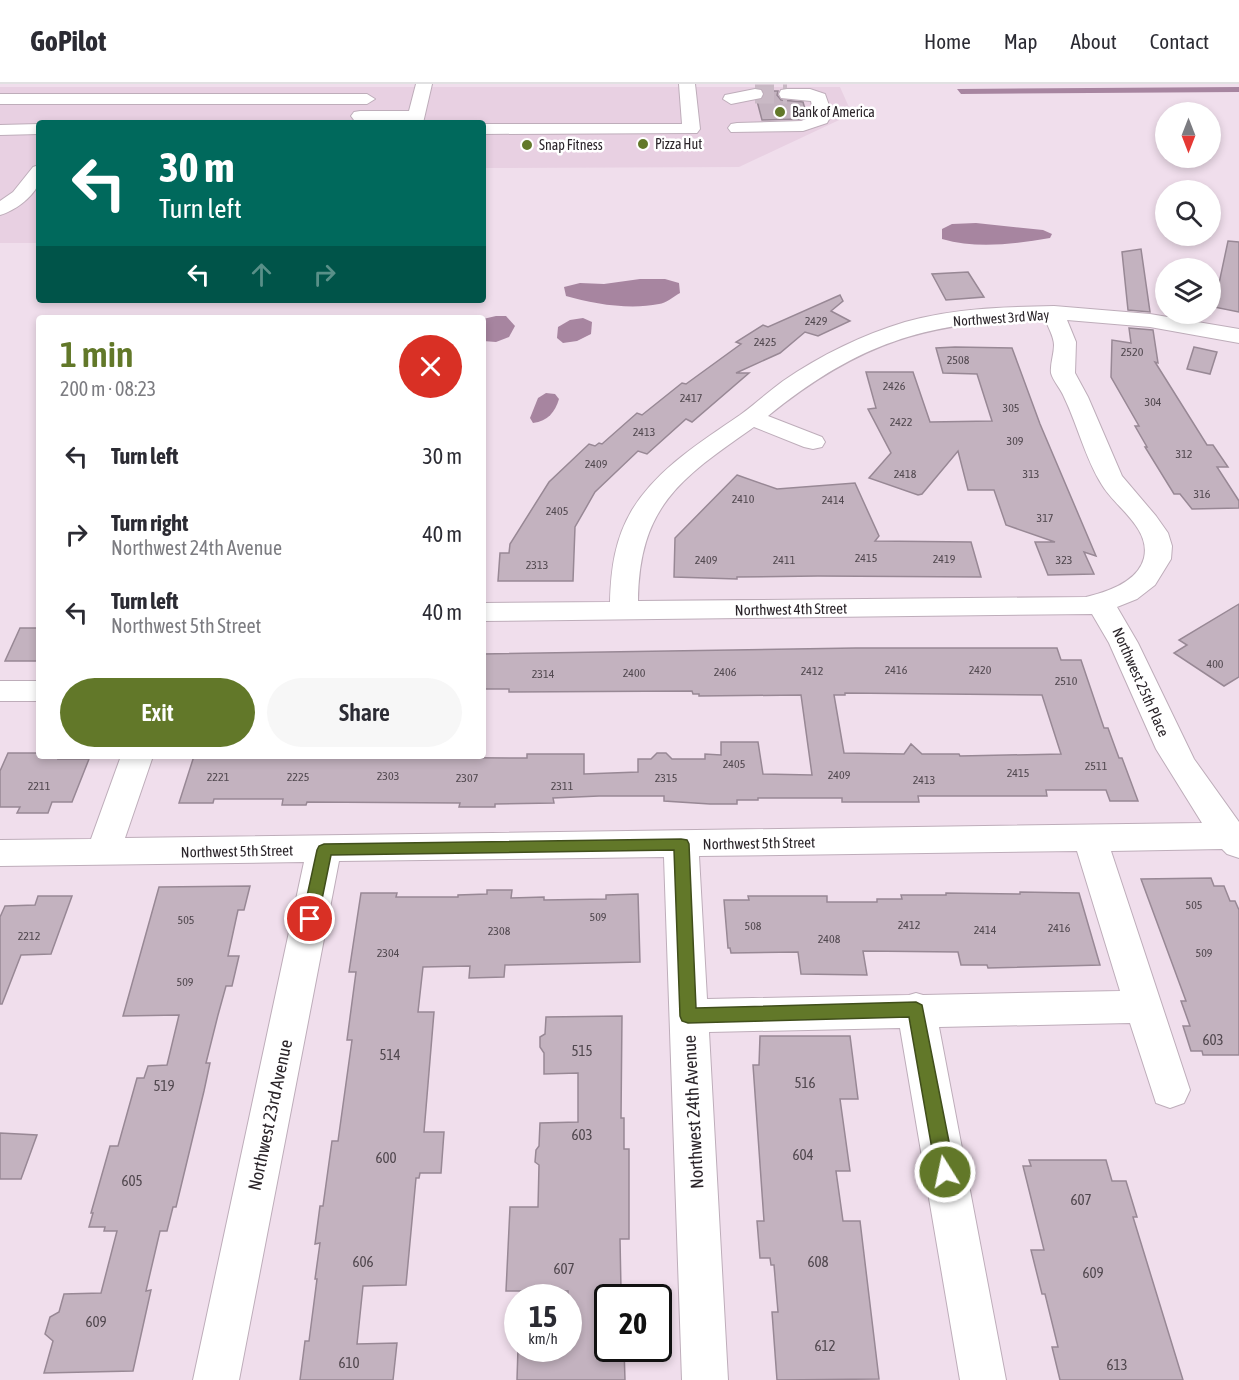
<!DOCTYPE html>
<meta charset="utf-8">
<style>
:root{--surface:#fff;--page:#f7f7f7;--text:#2b2b33;--muted:#7c7c81;--line:#e1e1e2;--accent:#627829}
body{margin:0;font-family:"Asap Condensed",sans-serif;background:var(--page);color:var(--text);height:100vh;display:flex;flex-direction:column;font-size:22px;white-space:nowrap}
*{box-sizing:border-box;margin:0}
p{font-size:20px;color:var(--muted)}
.icon{flex:none;width:33px;height:33px;fill:none;stroke:currentColor;stroke-width:2;stroke-linecap:round;stroke-linejoin:round}
.map{position:relative;flex:1;overflow:hidden}
.details{position:absolute;left:36px;top:231px;width:450px;height:444px;display:flex;flex-direction:column;background:var(--surface);border-radius:6px;box-shadow:0 3px 9px #0003}
.details>*{flex:none}
.top-card{position:absolute;left:36px;top:36px;width:450px;height:183px;border-radius:6px;box-shadow:0 3px 9px #0003;background:#00695c;color:#fff;overflow:hidden}
.needle{width:39px;rotate:180deg}
.buttons{position:absolute;left:1155px;top:18px;display:grid;gap:12px}
.buttons a{display:grid;place-items:center;width:66px;height:66px;border-radius:50%;background:var(--surface);box-shadow:0 3px 9px #0003;font-size:30px}
.speed{position:absolute;left:504px;top:1200px;display:flex;gap:12px;font-size:30px;font-weight:700;text-align:center}
.speed>*{display:grid;place-content:center;width:78px;height:78px;border-radius:50%;background:var(--surface);box-shadow:0 3px 9px #0003;line-height:1}
.speed small{font-size:15px;font-weight:400}
.speed .limit{border:3px solid #111;border-radius:9px;background:#fff;color:#111}
.pin{position:absolute;display:grid;place-items:center;width:51px;height:51px;color:#fff;margin:-26px;border:3px solid #fff;border-radius:50%;box-shadow:0 2px 6px #0007}
.me{position:absolute;width:66px;margin:-33px;rotate:350deg;stroke-linejoin:round;filter:drop-shadow(0 0 4px #0008)}
.turn{display:flex;align-items:center;gap:21px;height:126px;padding:0 24px;font-size:27px}
.turn .icon{width:78px;height:78px;stroke-width:2.5}
.turn b{display:block;font-size:42px;line-height:51px}
.lanes{display:flex;align-items:center;height:57px;padding:0 24px;background:#0003;justify-content:center;gap:30px;direction:ltr}
.lanes .off{opacity:.35}
.round{display:grid;place-items:center;flex:none;width:63px;height:63px;border-radius:32px;background:var(--page)}
.summary{display:flex;align-items:center;justify-content:space-between;height:102px;padding:0 24px}
h1{font-size:36px;font-weight:600;line-height:45px;color:var(--accent)}
.cta{display:flex;gap:12px;margin-top:auto;padding:12px 24px}
.cta a{flex:1;height:69px;border-radius:36px;background:var(--accent);color:#fff;font-size:24px;font-weight:600;line-height:69px;text-align:center}
.cta a+a{background:var(--page);color:var(--text)}
ul{padding:0;list-style:none}
li{display:flex;align-items:center;gap:18px;height:78px;padding:0 24px}
li div{flex:1}
li b{display:block;font-size:22px}
li em{font-style:normal}
header{display:flex;align-items:center;gap:36px;box-sizing:border-box;height:84px;padding:0 30px;background:var(--surface);border-bottom:2px solid var(--line)}
header strong{font-size:28px}
nav{display:flex;gap:33px;margin-inline-start:auto;font-size:21px}
.map>svg:first-child{display:block}
.built{fill:#e8d0e2}
.water{fill:#a785a0}
.building{fill:#c3b2bf;stroke:#988895;stroke-width:1.5;fill-rule:evenodd}
.lines{fill:none;stroke-linecap:round;stroke-linejoin:round}
.minor-tunnel{stroke:#c9b9c5;stroke-width:19;stroke-dasharray:19 9;stroke-linecap:butt}
.minor-casing{stroke:#beadba;stroke-width:2}
.minor{fill:#fff;fill-rule:evenodd}
.route{fill:#627829;stroke:#404e1b;stroke-width:1.5}
.poi-dot{fill:#627829;stroke:#fff;stroke-width:2}
.labels{text-anchor:middle;dominant-baseline:central;stroke-width:5;stroke-linejoin:round;paint-order:stroke}
.number-label{font-size:12px;fill:#51484f}
.far-poi-label{font-size:14px;fill:#2b252a;stroke:#fff;text-anchor:start}
.far-street-label{font-size:14px;fill:#2b252a;stroke:#fff}
.street-label{font-size:15px;fill:#2b252a;stroke:#fff}
.near-number-label{font-size:15px;fill:#51484f}
.near-street-label{font-size:18px;fill:#2b252a;stroke:#fff}
</style>
<header>
<strong>GoPilot</strong>
<nav><a>Home</a><a>Map</a><a>About</a><a>Contact</a></nav>
</header>
<div class="map">
<svg width="1239" height="1296" viewBox="0 0 1239 1296">
<rect width="100%" height="100%" fill="#f0deec"/>
<!-- built -->
<polygon class="built" points="0,3 840,3 852,30 739,83 483,84 483,39 39,39 39,159 0,159"/>
<!-- water -->
<g class="water">
<polygon points="1239,3 1239,8 961,10 957,5"/>
<path d="M976,139L1043,146L1052,150L1050,154C1014,160 977,165 942,155V145L952,140Z"/>
<path d="M640,195H665L679,199L680,209C673,213 666,219 659,220C630,226 593,220 566,212L564,203L580,199L604,200Z"/>
<polygon points="496,232 506,232 515,242 509,253 496,258 483,257 483,235"/>
<polygon points="583,234 592,238 591,250 577,257 563,259 557,254 558,243 570,236"/>
<path d="M546,309L555,310L559,315C555,328 548,337 533,339L530,334L538,314Z"/>
</g>
<!-- building -->
<g class="building">
<polygon points="764,7 778,7 777,11 781,16 803,18 807,32 801,35 762,36 757,17 763,15"/>
<polygon points="1228,157 1239,158 1239,228 1214,223"/>
<polygon points="1141,165 1150,228 1128,226 1122,168"/>
<polygon points="968,188 984,213 946,216 932,190"/>
<polygon points="840,211 843,217 831,227 850,237 818,252 805,248 780,269 736,289 749,289 692,338 686,335 647,370 638,367 595,408 575,443 573,497 498,497 500,469 509,469 510,460 549,398 589,360 595,362 599,359 602,360 637,329 642,331 682,299 686,300 741,260 736,258 763,241 768,243"/>
<polygon points="1129,244 1153,246 1158,279 1155,278 1207,361 1213,361 1228,383 1217,383 1239,417 1239,424 1192,425 1180,410 1174,410 1145,363 1147,363 1135,342 1139,342 1111,293 1112,256 1131,259"/>
<polygon points="955,263 1012,264 1040,340 1096,472 1084,468 1094,490 1048,491 1035,458 1055,458 1006,441 994,406 968,406 958,367 922,410 918,411 869,394 891,369 868,325 876,324 866,288 913,288 930,338 992,337 977,290 943,289 936,264"/>
<polygon points="1194,263 1217,268 1210,290 1187,285"/>
<polygon points="737,391 777,405 855,399 879,452 875,457 971,458 981,493 818,492 737,493 737,495 674,493 675,454"/>
<polygon points="1239,520 1239,593 1224,602 1174,569 1187,561 1179,556"/>
<polygon points="20,544 39,544 39,577 5,577"/>
<path d="M856,564H1057L1061,576H1081L1104,644H1108L1119,674H1122L1138,717H1110L1106,706H1046L1047,712H918L919,718H842V714H758V716H737V720H710L664,717V712H599L553,714L554,719L495,720V723H459L460,719L307,718L306,721H282L283,715H214L213,719H179L194,672L527,674V670H584V690L638,688V675H651L657,669H666L672,675H705V670L721,671V658H758L763,690L812,691L801,611L699,612V610H693L692,607L509,608V605H483V570ZM845,609L1042,611L1061,670L960,672L959,670H922L911,660L904,670L844,669L834,611H845Z"/>
<polygon points="8,669 39,669 39,672 59,672 58,675 89,675 72,718 52,718 48,729 17,729 20,723 0,723 0,687"/>
<polygon points="1211,794 1214,802 1224,802 1230,817 1235,817 1239,826 1239,971 1203,971 1202,967 1191,967 1183,942 1190,942 1181,917 1186,917 1141,795"/>
<polygon points="250,802 244,826 238,826 228,872 239,872 232,902 226,902 218,931 206,979 210,979 204,1007 176,1123 173,1123 167,1147 160,1147 146,1207 151,1206 133,1287 44,1289 53,1257 45,1250 50,1233 59,1228 64,1210 101,1209 117,1147 104,1147 105,1143 89,1143 93,1129 91,1129 110,1062 118,1062 137,994 144,994 148,982 167,981 179,931 123,932 159,803"/>
<polygon points="487,806 512,806 511,814 544,813 544,816 606,815 606,811 638,810 640,878 505,881 504,893 469,894 470,882 423,883 418,928 434,928 424,1048 444,1048 441,1089 420,1089 419,1094 416,1094 406,1201 363,1202 357,1260 397,1259 393,1296 300,1296 305,1257 309,1257 317,1195 315,1195 320,1159 315,1160 320,1122 323,1122 332,1057 338,1057 352,956 347,956 356,888 349,888 361,809 397,809 396,813 458,813 458,811 487,810"/>
<polygon points="1020,808 1079,809 1100,881 988,884 987,881 961,881 958,868 863,867 867,891 801,890 798,868 731,869 730,864 728,864 724,816 749,816 748,812 827,812 827,818 877,818 877,815 902,815 901,811 946,811 946,809 1020,810"/>
<polygon points="38,812 72,812 51,870 21,871 2,920 0,920 0,833 5,822 35,821"/>
<polygon points="622,932 621,1034 624,1034 624,1065 629,1065 629,1155 620,1155 621,1206 608,1206 608,1264 624,1264 625,1296 517,1296 518,1264 568,1264 568,1207 506,1207 510,1123 538,1123 539,1081 535,1078 536,1066 539,1062 540,1039 578,1038 578,989 544,990 544,969 540,963 540,953 545,950 546,933"/>
<polygon points="760,952 850,952 858,1015 840,1015 850,1087 836,1087 843,1137 860,1137 879,1295 777,1296 772,1228 778,1228 774,1181 771,1181 770,1174 760,1174 757,1137 764,1137 753,981 759,981"/>
<polygon points="0,1049 37,1051 21,1095 0,1095"/>
<polygon points="1029,1076 1106,1076 1112,1097 1126,1097 1137,1133 1133,1133 1183,1296 1060,1296 1052,1263 1058,1263 1045,1210 1042,1210 1031,1166 1044,1166 1023,1082 1031,1082"/>
</g>
<g class="lines">
<!-- minor-tunnel -->
<polyline class="minor-tunnel" points="755,10 787,10"/>
<!-- minor casing -->
<g class="minor-casing">
<g id="minor">
<polygon points="416,0 432,0 423,39 360,37 354,36 351,32 354,28 360,27 409,27"/>
<polygon points="679,0 695,0 700,45 697,49 483,50 483,40 682,40"/>
<polygon points="755,5 761,6 763,10 761,14 731,20 723,15 725,11"/>
<polygon points="787,5 810,5 825,10 832,30 827,39 803,47 731,48 728,44 731,40 737,39 801,37 814,32 811,17 781,14 779,10 781,6"/>
<polygon points="0,10 367,10 375,15 367,20 0,20"/>
<polygon points="39,40 39,50 0,51 0,41"/>
<path d="M39,81C39,87 40,96 38,101C31,115 14,127 0,131V117L13,108L33,83Z"/>
<path d="M1054,222L1150,230L1239,245V259L1150,243L1067,236L1076,258L1075,289L1088,313L1122,392L1156,432L1168,449L1172,462L1171,475L1155,501L1137,515L1117,523L1138,559L1194,675L1239,738V774L1227,770L1222,765L1111,767L1190,1006L1184,1019L1170,1024L1156,1019L1130,939L939,943L1006,1296H960L900,944L709,948L728,1296H682L664,773L339,777L239,1296H193L304,778L0,782V756L91,755L121,672H153L125,754L1202,739L1156,665L1109,559L1092,530L483,537V519L610,518C611,484 615,455 632,426C658,384 701,358 740,331C755,320 768,308 783,297C821,271 862,251 905,238C953,224 1004,223 1054,222ZM1045,235C1048,243 1054,253 1054,261C1054,270 1050,280 1051,289C1053,297 1061,305 1064,313C1078,342 1085,374 1102,401C1115,423 1151,444 1144,474C1138,498 1107,508 1086,513L638,517C639,422 681,394 754,343L804,363L813,365L822,363L825,358L822,353L768,332C859,258 929,237 1045,235ZM1077,767L1120,907L923,911L916,909L909,911L707,915L699,772Z"/>
<rect x="0" y="597" width="39" height="20"/>
</g>
</g>
<!-- minor -->
<use href="#minor" class="minor"/>
</g>
<!-- route -->
<polygon class="route" points="681,755 687,756 689,760 696,924 916,918 922,921 955,1088 952,1094 945,1096 939,1094 936,1088 909,933 688,939 682,937 680,932 674,766 331,771 318,835 316,839 310,841 305,839 302,835 317,766 319,762 324,760"/>
<!-- markers -->
<g class="poi-dot">
<circle cx="780" cy="28" r="6"/>
<circle cx="643" cy="60" r="6"/>
<circle cx="527" cy="61" r="6"/>
</g>
<g class="labels">
<!-- number labels -->
<g class="number-label">
<text x="816" y="237">2429</text>
<text x="765" y="258">2425</text>
<text x="1132" y="268">2520</text>
<text x="958" y="276">2508</text>
<text x="894" y="302">2426</text>
<text x="691" y="314">2417</text>
<text x="1153" y="318">304</text>
<text x="1011" y="324">305</text>
<text x="901" y="338">2422</text>
<text x="644" y="348">2413</text>
<text x="1015" y="357">309</text>
<text x="1184" y="370">312</text>
<text x="596" y="380">2409</text>
<text x="905" y="390">2418</text>
<text x="1031" y="390">313</text>
<text x="1202" y="410">316</text>
<text x="743" y="415">2410</text>
<text x="833" y="416">2414</text>
<text x="557" y="427">2405</text>
<text x="1045" y="434">317</text>
<text x="866" y="474">2415</text>
<text x="944" y="475">2419</text>
<text x="706" y="476">2409</text>
<text x="784" y="476">2411</text>
<text x="1064" y="476">323</text>
<text x="537" y="481">2313</text>
<text x="1215" y="580">400</text>
<text x="896" y="586">2416</text>
<text x="980" y="586">2420</text>
<text x="812" y="587">2412</text>
<text x="725" y="588">2406</text>
<text x="634" y="589">2400</text>
<text x="543" y="590">2314</text>
<text x="1066" y="597">2510</text>
<text x="734" y="680">2405</text>
<text x="1096" y="682">2511</text>
<text x="1018" y="689">2415</text>
<text x="839" y="691">2409</text>
<text x="388" y="692">2303</text>
<text x="218" y="693">2221</text>
<text x="298" y="693">2225</text>
<text x="467" y="694">2307</text>
<text x="666" y="694">2315</text>
<text x="924" y="696">2413</text>
<text x="39" y="702">2211</text>
<text x="562" y="702">2311</text>
<text x="1194" y="821">505</text>
<text x="598" y="833">509</text>
<text x="186" y="836">505</text>
<text x="909" y="841">2412</text>
<text x="753" y="842">508</text>
<text x="1059" y="844">2416</text>
<text x="985" y="846">2414</text>
<text x="499" y="847">2308</text>
<text x="29" y="852">2212</text>
<text x="829" y="855">2408</text>
<text x="388" y="869">2304</text>
<text x="1204" y="869">509</text>
<text x="185" y="898">509</text>
</g>
<!-- far-poi labels -->
<g class="far-poi-label">
<text x="792" y="28">Bank of America</text>
<text x="655" y="60">Pizza Hut</text>
<text x="539" y="61">Snap Fitness</text>
</g>
<!-- far-street labels -->
<g class="far-street-label">
<text transform="translate(1001 234) rotate(-4)">Northwest 3rd Way</text>
</g>
<!-- street labels -->
<g class="street-label">
<text transform="translate(791 525) rotate(-1)">Northwest 4th Street</text>
<text transform="translate(1141 598) rotate(66)">Northwest 25th Place</text>
<text transform="translate(759 759) rotate(-1)">Northwest 5th Street</text>
<text transform="translate(237 767) rotate(-1)">Northwest 5th Street</text>
</g>
<!-- near-number labels -->
<g class="near-number-label">
<text x="1213" y="955">603</text>
<text x="582" y="966">515</text>
<text x="390" y="970">514</text>
<text x="805" y="998">516</text>
<text x="164" y="1001">519</text>
<text x="582" y="1050">603</text>
<text x="803" y="1070">604</text>
<text x="386" y="1073">600</text>
<text x="132" y="1096">605</text>
<text x="1081" y="1115">607</text>
<text x="363" y="1177">606</text>
<text x="818" y="1177">608</text>
<text x="564" y="1184">607</text>
<text x="1093" y="1188">609</text>
<text x="96" y="1237">609</text>
<text x="825" y="1261">612</text>
<text x="349" y="1278">610</text>
<text x="1117" y="1280">613</text>
</g>
<!-- near-street labels -->
<g class="near-street-label">
<text transform="translate(693 1028) rotate(-93)">Northwest 24th Avenue</text>
<text transform="translate(270 1031) rotate(-78)">Northwest 23rd Avenue</text>
</g>
</g>
</svg>
<div class="buttons">
<a><svg class="needle" viewBox="-14 -14 28 28"><path d="M0-13l5 13h-10z" fill="#e53935"/><path d="M0 13l5-13h-10z" fill="#7c7c81"/></svg></a>
<a><svg class="icon" aria-label="search" viewBox="0 0 24 24"><circle cx="10" cy="10" r="6"/><path d="M15 15l6 6"/></svg></a>
<a><svg class="icon" aria-label="layers" viewBox="0 0 24 24"><path d="M12 4l9 5-9 5-9-5zM3 14l9 5 9-5"/></svg></a>
</div>
<div class="speed"><div>15<small>km/h</small></div><div class="limit">20</div></div>
<div class="pin" style="left:310px;top:835px;background:#d93025"><svg class="icon" aria-label="arrive" viewBox="0 0 24 24"><path d="M6 21V4h12l-3 4 3 4H6"/></svg></div>
<svg class="me" style="left:945px;top:1088px" viewBox="-20 -20 40 40"><circle r="17" fill="#627829" stroke="#fff" stroke-width="3"/><path d="M0-11L8 9 0 5-8 9z" fill="#fff"/></svg>
<div class="top-card">
<div class="turn"><svg class="icon" aria-label="left" viewBox="0 0 24 24"><path d="M17 20v-9H6M10 6l-5 5 5 5"/></svg><div><b>30 m</b>Turn left</div></div>
<div class="lanes"><svg class="icon" aria-label="left" viewBox="0 0 24 24"><path d="M17 20v-9H6M10 6l-5 5 5 5"/></svg><svg class="icon off" aria-label="ahead" viewBox="0 0 24 24"><path d="M12 20V5M6 11l6-6 6 6"/></svg><svg class="icon off" aria-label="right" viewBox="0 0 24 24"><path d="M7 20v-9h11M14 6l5 5-5 5"/></svg></div>
</div>
<section class="details">
<div class="summary"><div><h1>1 min</h1><p>200 m · 08:23</p></div><a class="round" style="background:#d93025;color:#fff"><svg class="icon" aria-label="close" viewBox="0 0 24 24"><path d="M6 6l12 12M18 6L6 18"/></svg></a></div>
<ul>
<li><svg class="icon" aria-label="left" viewBox="0 0 24 24"><path d="M17 20v-9H6M10 6l-5 5 5 5"/></svg><div><b>Turn left</b></div><em>30 m</em></li>
<li><svg class="icon" aria-label="right" viewBox="0 0 24 24"><path d="M7 20v-9h11M14 6l5 5-5 5"/></svg><div><b>Turn right</b><p>Northwest 24th Avenue</p></div><em>40 m</em></li>
<li><svg class="icon" aria-label="left" viewBox="0 0 24 24"><path d="M17 20v-9H6M10 6l-5 5 5 5"/></svg><div><b>Turn left</b><p>Northwest 5th Street</p></div><em>40 m</em></li>
</ul>
<div class="cta"><a>Exit</a><a>Share</a></div>
</section>
</div>
